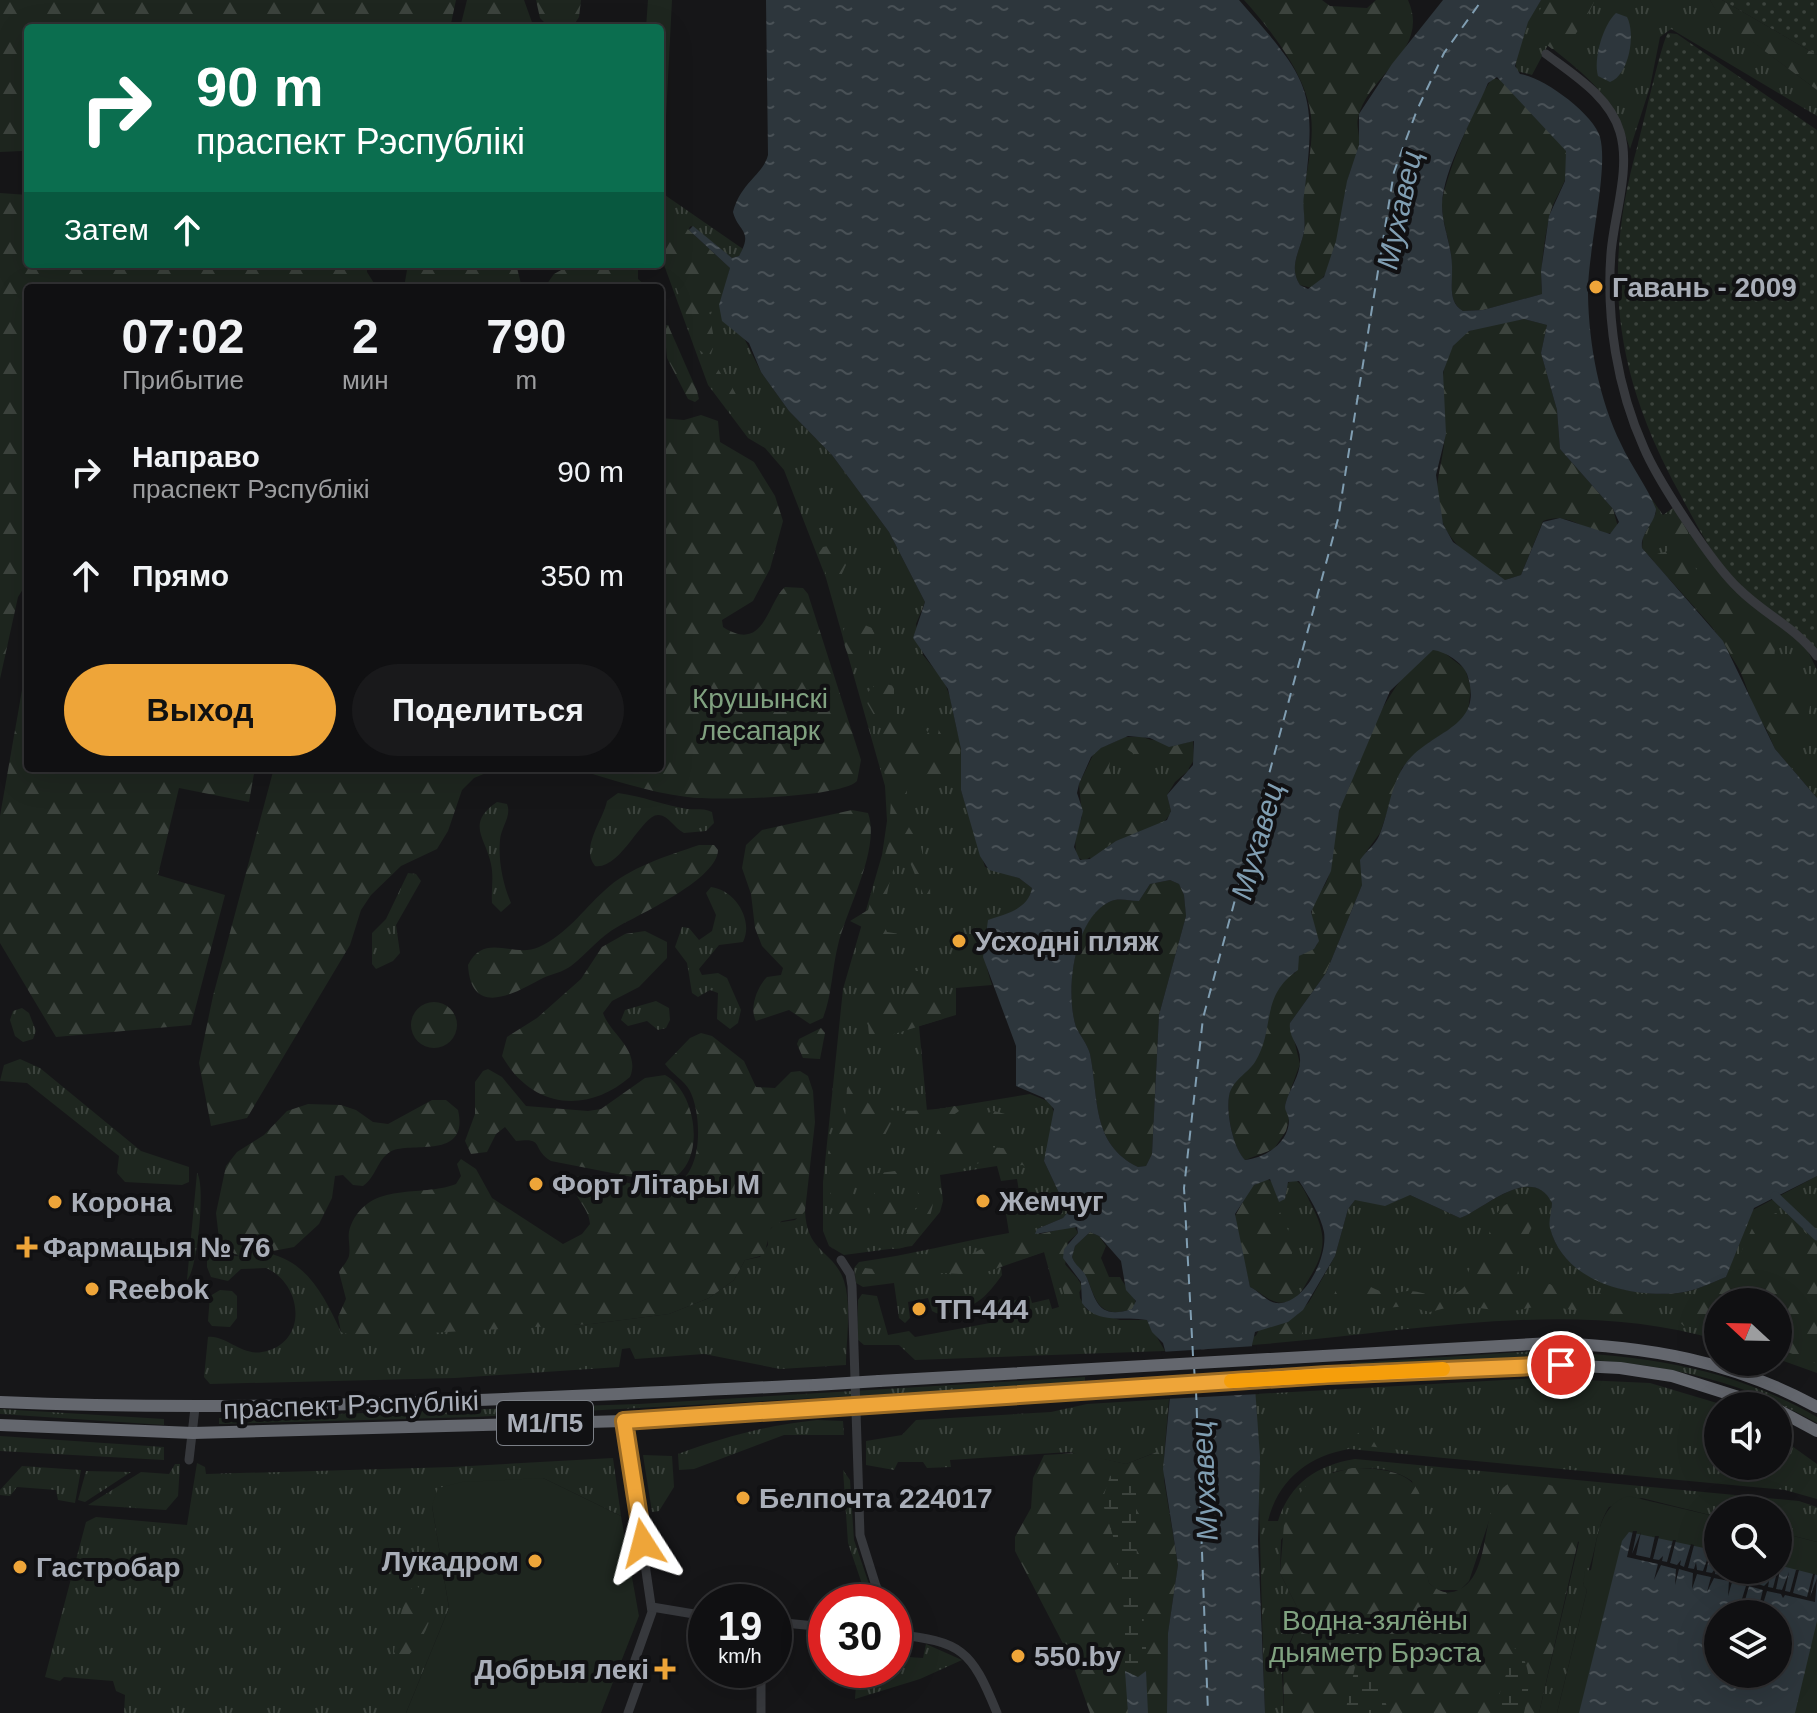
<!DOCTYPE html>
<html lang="ru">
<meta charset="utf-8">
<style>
:root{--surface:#101012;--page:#19191b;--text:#f1f3f6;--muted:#9c9d9f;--line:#303032;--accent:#eea539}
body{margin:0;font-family:Helvetica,sans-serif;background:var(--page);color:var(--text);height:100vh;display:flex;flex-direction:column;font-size:30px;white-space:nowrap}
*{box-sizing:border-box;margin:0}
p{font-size:26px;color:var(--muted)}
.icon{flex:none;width:44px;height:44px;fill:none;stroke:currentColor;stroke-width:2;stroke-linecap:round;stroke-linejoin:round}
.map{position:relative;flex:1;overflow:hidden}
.panel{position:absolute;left:24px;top:284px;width:640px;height:488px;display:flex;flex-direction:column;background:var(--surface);border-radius:8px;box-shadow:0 8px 32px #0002,0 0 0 2px var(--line)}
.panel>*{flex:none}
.hud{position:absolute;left:24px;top:24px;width:640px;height:244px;border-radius:8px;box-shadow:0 8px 32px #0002,0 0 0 2px var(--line);background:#0b6e4f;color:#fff;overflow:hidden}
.needle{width:52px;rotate:292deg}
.buttons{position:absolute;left:1704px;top:1288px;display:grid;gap:16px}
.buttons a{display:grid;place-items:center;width:88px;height:88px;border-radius:50%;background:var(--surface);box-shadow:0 8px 32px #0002,0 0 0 2px var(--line);font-size:40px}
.speed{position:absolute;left:688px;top:1584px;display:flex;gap:16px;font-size:40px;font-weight:700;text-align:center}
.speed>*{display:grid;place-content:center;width:104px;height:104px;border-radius:50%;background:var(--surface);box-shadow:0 8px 32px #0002,0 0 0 2px var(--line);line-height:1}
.speed small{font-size:20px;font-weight:400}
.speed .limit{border:12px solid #d22;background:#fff;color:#111}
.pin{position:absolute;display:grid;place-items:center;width:68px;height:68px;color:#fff;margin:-34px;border:4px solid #fff;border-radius:50%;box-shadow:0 2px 8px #0007}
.me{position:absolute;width:88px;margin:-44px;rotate:351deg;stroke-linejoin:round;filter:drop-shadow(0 0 6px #0008)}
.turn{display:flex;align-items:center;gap:28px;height:168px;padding:0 40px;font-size:36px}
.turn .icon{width:104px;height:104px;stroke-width:2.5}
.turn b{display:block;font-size:56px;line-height:68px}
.then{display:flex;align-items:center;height:76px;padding:0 40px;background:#0003;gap:16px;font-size:30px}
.eta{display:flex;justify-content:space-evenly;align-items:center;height:136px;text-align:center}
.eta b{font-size:48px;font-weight:800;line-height:56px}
.action{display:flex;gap:16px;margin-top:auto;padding:16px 40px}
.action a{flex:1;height:92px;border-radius:48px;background:var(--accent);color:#111;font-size:32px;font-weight:800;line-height:92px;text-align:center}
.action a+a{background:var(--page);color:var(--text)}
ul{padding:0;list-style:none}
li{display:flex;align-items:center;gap:24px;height:104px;padding:0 40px}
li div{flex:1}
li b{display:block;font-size:30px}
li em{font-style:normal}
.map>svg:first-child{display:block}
.grass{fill:url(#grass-tufts)}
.forest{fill:url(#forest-firs)}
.wetland{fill:url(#wetland-marsh)}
.park{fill:url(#park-dots)}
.pitch{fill:#1e261f;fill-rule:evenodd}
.water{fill:url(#water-ripples);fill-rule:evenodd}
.pier{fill:#161618}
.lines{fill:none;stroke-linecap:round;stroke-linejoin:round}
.canal{stroke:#2d363c;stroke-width:9}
.ferry{stroke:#809eb2;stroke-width:2;stroke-dasharray:10 8;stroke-linecap:butt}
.minor{stroke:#37393d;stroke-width:9}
.highway{stroke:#64676e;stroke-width:12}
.highway-bridge{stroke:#64676e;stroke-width:12}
.route-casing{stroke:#9b6b25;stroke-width:20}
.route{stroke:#eea539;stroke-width:14}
.slow{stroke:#f59e0b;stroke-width:14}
.poi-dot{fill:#eea539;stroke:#111113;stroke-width:3}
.labels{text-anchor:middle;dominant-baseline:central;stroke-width:8;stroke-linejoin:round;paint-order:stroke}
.shield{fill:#111113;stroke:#7b7f86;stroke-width:2}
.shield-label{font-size:26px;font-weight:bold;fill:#a9aeb8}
.poi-label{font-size:28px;font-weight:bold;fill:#a9aeb8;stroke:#111113;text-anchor:start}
.park-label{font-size:28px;fill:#80a280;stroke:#111113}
.street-label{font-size:28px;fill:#a9aeb8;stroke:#111113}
.water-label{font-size:30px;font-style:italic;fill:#809eb2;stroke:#111113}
</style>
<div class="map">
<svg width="1817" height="1713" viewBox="0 0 1817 1713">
<defs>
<pattern id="grass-tufts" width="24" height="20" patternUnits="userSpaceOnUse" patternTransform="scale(2)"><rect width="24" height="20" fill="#1e261f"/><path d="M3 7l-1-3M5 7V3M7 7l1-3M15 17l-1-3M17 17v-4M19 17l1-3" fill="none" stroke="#3c433d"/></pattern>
<pattern id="forest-firs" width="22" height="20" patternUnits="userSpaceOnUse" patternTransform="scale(2)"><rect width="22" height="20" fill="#1e261f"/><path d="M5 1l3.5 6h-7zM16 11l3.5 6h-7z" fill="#3c433d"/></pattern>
<pattern id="wetland-marsh" width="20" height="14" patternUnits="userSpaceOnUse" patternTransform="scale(2)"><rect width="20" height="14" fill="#1e261f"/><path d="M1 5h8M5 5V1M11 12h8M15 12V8" fill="none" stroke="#3c433d"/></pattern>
<pattern id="park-dots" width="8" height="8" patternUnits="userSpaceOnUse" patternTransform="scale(2)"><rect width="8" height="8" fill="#1e261f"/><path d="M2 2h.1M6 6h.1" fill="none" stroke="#3c433d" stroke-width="1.8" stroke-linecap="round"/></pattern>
<pattern id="water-ripples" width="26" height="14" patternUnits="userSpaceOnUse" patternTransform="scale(2)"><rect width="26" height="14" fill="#2d363c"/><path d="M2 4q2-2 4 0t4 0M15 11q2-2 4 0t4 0" fill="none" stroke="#495156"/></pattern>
</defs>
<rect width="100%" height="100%" fill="#161618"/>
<!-- grass -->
<g class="grass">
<path d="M648,0H672L662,193L743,249L739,256L732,258L691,226L689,228L761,372L789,411L832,455L889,532L925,602L916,624L923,655L944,681L950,697L962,755L961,790L985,867L1019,878L1032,888C1025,933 961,891 992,985L956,988V1015L919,1026L927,1111L1030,1094L1050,1102L1055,1115L1044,1161L1068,1212L1063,1218L1037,1229L1040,1236L1078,1279L1080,1298L1087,1310L1120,1320H1147L1165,1351L915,1360L899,1345H864L857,1339L858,1300L862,1294L877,1296L888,1335L909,1331L915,1337L990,1323L992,1302L1010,1296L1011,1301L1030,1296L1032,1303L1049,1299L1052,1309L1059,1307L1044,1252L1001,1266L1002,1275C986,1297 978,1306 951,1312C942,1314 939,1315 932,1311L928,1298L908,1302L910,1318L905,1323L899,1318L894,1283L863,1287L856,1283L854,1268L859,1262C911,1255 958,1242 1009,1233L1006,1214L1022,1210L1017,1179L1001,1181L997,1166L940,1175L943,1201L940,1212L912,1246L844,1255L829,1246L823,1231V1182L843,989L882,855L887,821L885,786L826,578L784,470L765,448L748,438L708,385L660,254V28H646Z"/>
<path d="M1541,0H1710L1721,18L1817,90V116L1671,29L1660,37L1650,87L1630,149C1614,96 1589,78 1548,45L1532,75L1517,71C1511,50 1528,16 1541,0Z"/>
<polygon points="1651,498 1663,515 1673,508 1715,564 1805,645 1817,670 1817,798 1775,749 1740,670 1713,628 1642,548 1643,537 1656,513"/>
<polygon points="1125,737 1180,743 1189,770 1175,782 1167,795 1171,811 1090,859 1097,750"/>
<path d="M618,793C642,796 663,805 687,809C696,810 704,808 712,812L714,823L706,831L684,833C674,828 669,816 659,815C643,812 621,870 595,866C580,847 603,821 607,801Z"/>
<path d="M497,802L507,804C512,816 501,827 500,840C498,860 503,885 511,903L501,912L492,903C491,890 494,878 491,864C486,838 465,824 497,802Z"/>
<polygon points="408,873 416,874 421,881 396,925 400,953 393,961 376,969 372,964 372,933 386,919"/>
<path d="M711,887C735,890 754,920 743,942L719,945L699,969L702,975L718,973L727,978L741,1010L738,1023L730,1029L717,1019L718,993L710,990L698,997L692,993L687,963L675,947L682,927L689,928L699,940L712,931L716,915L706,893Z"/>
<polygon points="656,1001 669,1008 670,1020 666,1028 658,1030 647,1021 628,1026 621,1020 625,1010"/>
<polygon points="22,1008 29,1013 36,1031 33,1039 23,1042 15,1036 10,1020 13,1011"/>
<polygon points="20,1059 40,1068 141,1151 189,1167 189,1182 182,1185 125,1182 117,1173 119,1156 27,1083 0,1081 4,1065"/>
<path d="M197,1173C206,1185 197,1271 187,1280Z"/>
<path d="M1817,1176V1373L1778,1359V1302H1718V1340C1570,1296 1403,1334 1252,1345L1253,1337L1295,1317L1309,1302L1335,1256L1348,1209L1355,1200L1410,1195L1460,1218C1479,1213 1533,1161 1552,1203C1552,1213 1549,1225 1552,1234C1568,1282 1634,1298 1679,1293C1695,1291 1711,1283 1726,1277L1749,1212Z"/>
<path d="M1293,1179C1303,1183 1306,1195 1311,1204C1326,1233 1327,1249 1310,1277C1304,1287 1300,1296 1290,1302L1246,1267L1251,1187L1285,1199L1287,1184Z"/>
<path d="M805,1211C807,1254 833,1249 844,1281C852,1306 846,1340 846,1365L780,1369L704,1354L635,1359L630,1348L622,1349L619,1367L455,1378L210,1384L204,1377L208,1337C226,1335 241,1356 262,1352C308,1344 304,1285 266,1268L241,1269L228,1281L211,1277L207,1267V1248C221,1247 224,1254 236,1256C247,1258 256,1251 267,1253C308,1261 325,1298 341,1332L591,1324L669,1314L709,1298L734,1280L745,1260L760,1257L768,1245L767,1233L776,1223L795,1220Z"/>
<polygon points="220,1290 232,1291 237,1296 237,1318 230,1327 212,1326 208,1321 210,1296"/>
<path d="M1537,1351C1640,1355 1726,1365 1817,1417V1423C1667,1339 1516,1357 1351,1368V1363Z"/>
<polygon points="1085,1377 1085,1383 475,1417 219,1424 219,1418 639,1404"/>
<path d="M1539,1378L1650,1383L1727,1406H1718V1466H1778V1436L1817,1464V1499L1785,1490L1349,1449C1308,1456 1278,1480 1268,1521H1278C1290,1483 1317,1465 1355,1459L1799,1501L1817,1507V1542L1778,1532V1510H1718V1517L1642,1498L1609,1507C1594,1530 1596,1560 1583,1584L1587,1590L1557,1713H1539L1579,1542L1499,1491L1469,1581L1460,1590H1437L1429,1583L1426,1572L1412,1481C1389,1465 1360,1466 1333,1472L1281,1540L1280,1573L1299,1611V1622L1287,1648L1282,1674L1284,1713H1265C1261,1606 1260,1500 1255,1394Z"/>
<polygon points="1169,1399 1164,1457 1154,1453 1126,1464 1069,1452 950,1460 951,1467 927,1468 923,1462 898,1462 894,1470 866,1465 866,1441 902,1435 916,1420 1051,1412 1087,1404"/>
<polygon points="0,1409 164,1419 164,1425 0,1414"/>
<path d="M817,1420L843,1421L844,1435H784L694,1469L679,1470L678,1454C724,1437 767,1425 817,1420Z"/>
<polygon points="0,1436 164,1447 164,1460 0,1451"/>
<polygon points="643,1455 672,1456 674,1487 659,1511 652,1512"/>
<polygon points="613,1458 621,1516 543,1478 432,1506 449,1608 406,1713 124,1713 125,1695 116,1691 113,1681 64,1677 60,1681 45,1677 86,1522 96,1517 187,1525 197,1463 205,1467 206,1474 452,1467"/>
<polygon points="175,1464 180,1464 178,1496 166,1510 88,1505 141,1472 169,1474"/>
<polygon points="22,1466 81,1470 75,1503 58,1500 56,1490 17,1487 10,1496 0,1495 0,1490"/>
<polygon points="843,1470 850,1480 854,1540 869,1584 862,1584 848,1543"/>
<polygon points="86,1471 131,1472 85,1502 78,1500"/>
<polygon points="926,1644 962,1660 920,1679 855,1699 857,1670 894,1670 894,1656 923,1658"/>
</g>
<!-- forest -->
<g class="forest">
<polygon points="0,0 456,0 450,28 28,28 28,146 22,151 0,152"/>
<polygon points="467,0 524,0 534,28 460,28"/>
<polygon points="536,0 581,0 579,17 572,28 550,28 540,18"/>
<path d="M1244,0H1322L1330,6L1367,8L1376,0H1408C1431,51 1368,74 1358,118C1356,126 1360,135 1359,143C1358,155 1351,167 1348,179C1340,212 1343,266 1312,288L1300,285C1288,267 1300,251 1304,232C1306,220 1302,208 1303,195C1307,169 1314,142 1311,116C1307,75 1270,29 1244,0Z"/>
<path d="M1545,0H1595C1586,18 1574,46 1552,49L1539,39L1537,16Z"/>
<polygon points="1710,0 1722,0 1817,55 1817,90 1720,18"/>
<path d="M1493,78L1504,81C1518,97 1558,134 1566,150C1576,173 1555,194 1550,214C1544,240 1540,268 1542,294L1483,310L1463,311C1447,301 1453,282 1452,266C1452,245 1442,225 1442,204C1443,183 1478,94 1493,78Z"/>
<polygon points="0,193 28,195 28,264 367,264 367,272 377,288 28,288 28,581 18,597 0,679"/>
<polygon points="660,200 667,219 689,230 730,268 719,311 709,312 715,344 708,356 699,350 660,243"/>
<polygon points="408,264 516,264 522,288 404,288"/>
<polygon points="572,264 638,264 638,279 648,288 544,288 554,274"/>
<path d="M1524,319L1547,325L1541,353L1557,410L1560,449L1613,509L1618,527L1615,532C1590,540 1573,509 1543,521L1521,575L1505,580C1485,572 1450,544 1443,523C1431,490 1440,476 1444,445C1448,410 1431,366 1460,338C1475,323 1503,323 1524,319Z"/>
<polygon points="664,325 668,325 697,391 699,399 695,402 688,399 667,358"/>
<polygon points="721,366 752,425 752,431 744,430 712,388 712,380"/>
<path d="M701,415L718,421L720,442L754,462L775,496L783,521L770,569L753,601L722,620L723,627C765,654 767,602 785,587L803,588L808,594L861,760L857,781C841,798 714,801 687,797C647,792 611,779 572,768H660V418L684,420Z"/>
<path d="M1671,518H1678L1688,528L1689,557L1698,572L1727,585L1777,627L1774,660L1778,669L1810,699C1812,717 1799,733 1783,740C1755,730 1751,693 1739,669C1719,628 1684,596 1654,562L1657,554L1668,551L1664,533Z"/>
<polygon points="828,546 838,552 846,565 840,578 826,574 819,553 823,547"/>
<path d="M855,621L872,628L875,635L866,661L859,667C847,660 839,637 846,624Z"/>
<path d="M1433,650L1442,651L1465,669L1471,688L1468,711L1461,722L1427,744L1402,768L1380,833L1366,852L1362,885L1326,973L1290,1023L1300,1064L1285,1105L1289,1119L1286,1131L1274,1149L1245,1160C1233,1148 1226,1112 1229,1095C1232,1076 1254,1068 1260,1049C1268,1025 1268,984 1295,973L1299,956L1317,945C1320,931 1310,924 1312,911C1313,898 1324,890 1328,878C1334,861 1331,841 1336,823C1347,777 1390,671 1433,650Z"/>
<path d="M878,682L894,686V705L903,730L921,724L933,738L938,734L941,719L948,715L953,718L961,744L958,774L953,777C939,775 919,771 908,781L904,819L921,847L930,887L931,913L909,860L900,857C890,868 880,920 887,932L900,934L904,939L900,946L886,948C880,964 882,985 892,999L903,1002L908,978L914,971H921L926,992L944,999L948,1012L943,1019L894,1034L879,1048L870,1044L868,1025L860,1013L856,980V946L862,927L850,921L868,910L888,845L891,801L881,758L882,729L866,701L868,692Z"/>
<polygon points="28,687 28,768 255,768 249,802 179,788 158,875 225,895 191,1025 56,1037 0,943 0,816 22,690"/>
<polygon points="1121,737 1143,737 1169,747 1193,741 1194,760 1187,771 1166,761 1142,759 1122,746"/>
<polygon points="1106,745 1112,748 1109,768 1113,781 1139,777 1160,790 1171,813 1164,822 1111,844 1084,861 1076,856 1075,836 1082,817 1079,784 1094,753"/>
<polygon points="274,768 498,768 474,778 462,790 448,831 437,849 401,866 371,895 361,910 350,945 247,1118 211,1126 199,1063 213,996"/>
<path d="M852,810L868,813C881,848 846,910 838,945C832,969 832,995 823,1018L810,1024L789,1010L756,1021C749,1008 757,987 767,977L781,975L783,968L762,946L755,928L751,894L742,868L746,845L762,830Z"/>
<path d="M699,845H714L718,850C718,878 643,913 619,926C599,937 588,953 571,966C563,972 552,974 543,978C517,992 471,1020 468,965C485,931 513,959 539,947C567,934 582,911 604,891C629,867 667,856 699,845Z"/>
<path d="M1170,880L1179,884L1184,895L1186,916L1159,1015L1152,1154L1146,1166L1138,1167C1091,1144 1099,1098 1090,1054C1087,1043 1080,1036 1076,1027C1065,993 1073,919 1109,902C1119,897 1128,901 1139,901L1150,884Z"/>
<path d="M645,931L667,942V958L639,987L612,1001L603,1013C610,1034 641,1050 630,1077C587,1114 532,1109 502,1056L507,1037L537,1018L581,979L602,947L625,934Z"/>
<circle cx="434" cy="1025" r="23"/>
<polygon points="821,1028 825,1033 820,1059 803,1058 797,1044 799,1039"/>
<path d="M701,1033L712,1036L744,1061L756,1087L775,1088L791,1072L800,1071L808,1076L813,1091L815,1122L805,1211L799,1218L782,1221L771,1228L764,1255L745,1260L734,1280L709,1298L669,1314L591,1324L356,1337L341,1332L338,1317L346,1299L339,1272C342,1267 347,1262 349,1256C351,1245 346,1236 351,1225C371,1180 420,1198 456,1184L461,1176L457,1164L461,1159L476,1169L492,1198L563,1244L582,1234L590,1224C589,1207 574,1199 573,1183L578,1176C607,1174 636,1189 665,1187C704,1184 703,1117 690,1091C684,1080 672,1074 665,1064L690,1038Z"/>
<path d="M488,1069L502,1077L526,1106L588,1111L601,1109L645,1078L665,1075C701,1094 708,1179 658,1182L551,1161C530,1148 546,1137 516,1141L505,1127L496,1134L487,1152L471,1154L465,1141L475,1114V1082L483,1071Z"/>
<path d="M858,1076L870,1081L867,1102C879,1116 937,1110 955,1106L959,1111C941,1126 912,1116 891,1123L882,1141L865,1140L858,1145L851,1188L855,1208L852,1219L845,1222L831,1207L828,1152L845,1119L847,1088Z"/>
<path d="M432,1100H446L458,1110C470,1162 408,1140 390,1152C377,1160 376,1177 363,1186L353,1185L343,1175L335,1176L332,1198L319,1224L294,1247L241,1257L220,1247L216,1213L226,1166L237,1152L264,1135L287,1111L308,1104L341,1105L356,1110L373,1122L388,1124Z"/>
<polygon points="994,1111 1005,1114 1011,1125 1008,1133 990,1141 989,1147 1029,1150 1041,1162 1042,1174 1036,1176 1023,1165 1008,1166 990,1159 960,1170 934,1162 930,1149 939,1128"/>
<polygon points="895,1171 905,1178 891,1190 895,1196 905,1198 908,1204 880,1226 874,1226 869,1215 875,1191 872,1174"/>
<path d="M922,1176L933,1179C938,1207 924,1251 892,1249L896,1240L907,1233L905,1221L919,1206L917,1183Z"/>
<path d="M1265,1179L1274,1182L1280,1212L1294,1244L1289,1267L1296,1289L1293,1299C1275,1310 1265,1294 1250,1287L1234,1218L1251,1187Z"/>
<path d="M1524,1200L1531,1201L1539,1212L1523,1246L1516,1281L1525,1287L1550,1284C1577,1306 1616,1282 1644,1301L1642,1313L1631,1318L1589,1309L1573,1310L1543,1305L1509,1312L1457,1305L1430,1312L1406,1306L1387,1308L1355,1296L1338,1304L1333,1302C1336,1266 1373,1288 1388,1295C1395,1294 1402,1291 1408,1291C1428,1291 1446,1306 1465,1286C1468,1263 1477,1261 1486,1242C1496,1219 1492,1203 1524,1200Z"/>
<polygon points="1776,1213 1789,1217 1817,1244 1817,1364 1778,1348 1778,1302 1718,1302 1718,1332 1684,1326 1678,1321 1684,1302 1720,1285 1730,1276 1755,1222"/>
<polygon points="1074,1226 1078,1233 1068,1242 1065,1266 1080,1282 1082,1288 1073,1301 1065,1297 1058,1270 1047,1251 978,1275 942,1273 923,1279 869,1284 859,1279 865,1268 881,1270 891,1262 939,1254 970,1255 985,1247"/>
<path d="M1090,1232L1099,1236L1106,1246L1101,1258L1109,1277H1120C1124,1285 1135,1296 1136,1304L1132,1309C1099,1320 1096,1300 1087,1278C1083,1270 1075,1266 1072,1257L1075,1246Z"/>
<polygon points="1299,1314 1306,1322 1300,1339 1252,1343 1260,1328 1280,1324"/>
<polygon points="1364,1424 1369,1425 1381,1438 1402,1441 1413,1448 1409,1451 1358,1445 1354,1439"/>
<polygon points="1157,1452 1164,1457 1164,1480 1178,1565 1168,1633 1167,1713 1090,1713 1071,1659 1015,1551 1015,1537 1031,1508 1033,1478 1044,1455 1078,1453 1126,1464"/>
<path d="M1352,1468C1451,1468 1413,1516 1429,1583C1437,1590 1445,1595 1456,1591C1507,1573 1461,1449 1555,1487C1574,1494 1580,1505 1582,1524L1539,1713H1284L1283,1661L1299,1622V1611L1280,1573L1284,1524L1290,1506L1308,1483L1320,1476Z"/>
<path d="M415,1583L433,1606C429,1630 419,1645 402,1662L394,1652C397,1629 401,1602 415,1583Z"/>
</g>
<!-- wetland -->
<g class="wetland">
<polygon points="1122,1472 1133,1478 1136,1486 1136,1546 1146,1642 1146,1671 1138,1677 1125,1671 1125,1616 1113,1536 1102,1501 1110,1476"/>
<path d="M1515,1648C1534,1665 1529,1690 1524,1713H1493Z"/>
<polygon points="1355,1667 1376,1671 1387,1707 1382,1713 1345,1713"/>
</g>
<!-- park -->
<g class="park">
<polygon points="1722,0 1817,0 1817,55"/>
<path d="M1668,33L1677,34L1817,130V652C1791,621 1753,604 1727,572C1709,549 1694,520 1680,494C1615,376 1601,274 1638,144C1643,126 1662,40 1668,33Z"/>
</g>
<!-- pitch -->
<g class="pitch">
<polygon points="543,1478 621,1516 639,1616 601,1713 406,1713 449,1608 432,1506 438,1488 462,1482"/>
<path d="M1628,1496L1718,1517V1570H1778V1532L1817,1542V1713H1557L1587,1590L1583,1585L1585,1571L1591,1570C1597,1542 1597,1506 1628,1496ZM1718,1614H1778V1674H1718Z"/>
</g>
<!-- water -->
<g class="water">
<path d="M766,0H1239C1309,80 1318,88 1304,195C1302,207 1306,220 1304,232C1300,251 1288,267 1300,285L1308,289L1324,277L1336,241L1347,181L1359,145V114L1392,64L1443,0H1541L1528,22L1515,66L1520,74C1542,76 1594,114 1600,137C1609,170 1587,254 1588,295C1589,345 1599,399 1621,444C1631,466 1647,486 1656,509C1655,524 1640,533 1642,548L1723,641L1775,749L1817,798V1176L1754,1208L1726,1277C1711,1283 1695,1291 1678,1293C1630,1298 1564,1282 1550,1228C1548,1220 1552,1212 1552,1203C1532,1161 1479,1213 1460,1218L1410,1195L1385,1206L1355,1200L1348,1209L1335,1256L1303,1310L1288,1322L1255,1332L1252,1345L1260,1457L1258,1540L1265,1713H1167L1168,1633L1178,1565L1163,1469L1172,1376L1163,1343L1152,1332L1147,1320C1125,1316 1097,1325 1082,1303L1081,1282L1063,1258L1064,1249L1078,1233L1077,1227L1035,1234L1037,1229L1063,1218L1068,1212L1044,1161L1054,1109L1044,1098L1016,1086V1046L983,957L988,920C1005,914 1028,910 1032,888L1019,878L989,870L980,856L961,790V749L948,689L913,638L925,602L889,532L832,455L789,411L761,372L749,343L722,321L719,305L730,268L689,230L693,226L732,258L739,256C754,230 738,232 733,212C741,182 763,175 768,155ZM1497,77L1566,151L1565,181L1549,216L1541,271L1542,294L1483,310L1463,311C1447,302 1453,282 1452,266C1452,246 1442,226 1442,205C1443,169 1474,117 1488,83ZM1524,319L1547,325L1541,353L1557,410L1560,449L1613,509L1619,522L1610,534L1560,518L1543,522L1521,575L1505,580L1453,542L1443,524L1436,475L1446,434L1443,372L1453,346L1469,331ZM1433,650C1446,652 1462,662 1467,674C1486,730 1429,729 1404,766C1390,787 1389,813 1379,836C1375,845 1366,851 1360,860L1362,885L1326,973L1290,1023C1288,1038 1300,1045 1300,1059C1301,1074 1290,1088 1286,1102C1283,1110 1288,1112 1289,1120C1289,1143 1265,1158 1245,1160C1233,1148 1226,1113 1229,1096C1232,1080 1247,1074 1255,1062C1276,1028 1259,997 1298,970L1299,956L1314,949L1319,941L1311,912L1331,871L1339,811L1390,691ZM1128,736L1150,738L1169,747L1194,741L1193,765L1167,795L1171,811L1167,820L1116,841L1090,859L1080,860L1074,847L1083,811L1077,793L1079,784L1091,757L1101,748ZM1170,880L1179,884L1184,895L1186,916L1159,1015L1152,1154L1146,1166L1138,1167C1091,1144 1099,1098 1090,1054C1087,1043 1080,1036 1076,1027C1065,993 1073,920 1109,902C1119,897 1128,901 1139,901L1150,884ZM1270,1179L1279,1202L1285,1199L1288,1182L1299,1181C1308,1195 1321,1216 1324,1232C1328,1257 1304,1306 1276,1303C1267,1302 1259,1291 1250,1287L1235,1214L1254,1185ZM1090,1232L1099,1236L1121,1261L1126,1290L1136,1301L1132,1309C1098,1320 1096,1301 1087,1278C1083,1269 1075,1266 1072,1257L1075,1246Z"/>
<path d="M1616,13L1627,17C1636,34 1629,75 1610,82L1598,76C1593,59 1603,25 1616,13Z"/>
<path d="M1629,1532L1718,1551V1570H1778V1565L1817,1575V1621L1795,1713H1579L1622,1541ZM1718,1614H1778V1674H1718Z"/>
<polygon points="1125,1671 1138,1677 1146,1671 1148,1713 1128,1713"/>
</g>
<!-- pier -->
<g class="pier">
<polygon points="1256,1346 1259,1394 1165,1399 1168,1377 1161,1352"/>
<polygon points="1633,1531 1637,1531 1632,1554 1641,1532 1636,1555 1650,1558 1655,1536 1659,1536 1653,1559 1659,1560 1663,1556 1662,1561 1667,1562 1673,1540 1676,1540 1670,1563 1677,1565 1681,1560 1680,1565 1684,1567 1691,1544 1694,1545 1688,1568 1694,1569 1696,1562 1697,1570 1703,1571 1711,1549 1706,1572 1712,1573 1716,1567 1715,1574 1720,1575 1725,1570 1723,1576 1729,1578 1734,1571 1733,1578 1738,1580 1743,1570 1741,1580 1747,1582 1749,1574 1750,1583 1755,1584 1762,1570 1758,1584 1764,1586 1769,1581 1768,1587 1773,1588 1779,1565 1781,1566 1776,1589 1782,1590 1789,1572 1785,1591 1790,1592 1796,1570 1799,1570 1793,1593 1807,1597 1813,1574 1815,1574 1810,1597 1817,1578 1815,1602 1785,1595 1783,1598 1781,1594 1767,1591 1762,1607 1759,1606 1763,1590 1749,1586 1745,1600 1742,1599 1746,1586 1732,1582 1728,1596 1729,1581 1714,1578 1707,1592 1711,1577 1697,1574 1692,1589 1693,1573 1679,1569 1675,1585 1676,1569 1661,1565 1654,1580 1658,1564 1627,1557"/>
</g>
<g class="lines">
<!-- canal -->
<polyline class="canal" points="1775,1196 1817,1236"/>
<!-- ferry -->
<g class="ferry">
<polyline points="1193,1356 1184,1188 1203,1018 1338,519 1394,172 1417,110 1444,53 1482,0"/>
<polyline points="1194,1367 1195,1380"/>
<polyline points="1196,1390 1208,1713"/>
</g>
<!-- minor -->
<g class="minor">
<path d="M1546,54C1574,75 1610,97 1620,132C1631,169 1614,215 1611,253C1606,318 1617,388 1644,448C1658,481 1713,565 1739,589C1764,614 1795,627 1817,656"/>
<polyline points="841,1260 850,1274 852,1286 860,1535 881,1602"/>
<polyline points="624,1421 652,1612 635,1660 639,1682 628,1713"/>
<polyline points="189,1460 195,1408"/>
<polyline points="869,1602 876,1586"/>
<polyline points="652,1607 706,1616"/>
<polyline points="774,1622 826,1627"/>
<path d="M894,1634C962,1642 971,1649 997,1713"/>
<polyline points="761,1670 761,1713"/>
</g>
<!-- highway -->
<g class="highway">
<path d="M879,1381L1551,1343C1646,1346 1733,1361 1817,1407"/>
<path d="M0,1402C272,1414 543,1397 815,1385"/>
<polyline points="880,1404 1357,1374 1561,1365 1620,1368 1672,1376 1767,1406"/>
<polyline points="1778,1410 1817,1431"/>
<polyline points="0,1425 193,1433 624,1421 816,1407"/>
</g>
<!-- highway-bridge -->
<g class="highway-bridge">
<polyline points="815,1385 879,1381"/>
<polyline points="816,1407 880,1404"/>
</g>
</g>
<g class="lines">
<!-- route casing -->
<g class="route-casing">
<polyline id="route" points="643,1543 624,1421 1327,1375 1561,1365"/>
</g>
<!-- route -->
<use href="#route" class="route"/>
<!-- slow -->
<polyline class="slow" points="1231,1381 1443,1369"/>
</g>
<!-- markers -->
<g class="poi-dot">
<circle cx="1596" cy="287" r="8"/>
<circle cx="959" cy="941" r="8"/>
<circle cx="536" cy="1184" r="8"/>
<circle cx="983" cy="1201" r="8"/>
<circle cx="55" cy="1202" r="8"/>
<path d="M23 1235h8v8h8v8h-8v8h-8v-8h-8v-8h8z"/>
<circle cx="92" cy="1289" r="8"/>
<circle cx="919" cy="1309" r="8"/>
<circle cx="743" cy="1498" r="8"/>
<circle cx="535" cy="1561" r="8"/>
<circle cx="20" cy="1567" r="8"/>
<circle cx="1018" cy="1656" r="8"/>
<path d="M661 1657h8v8h8v8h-8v8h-8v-8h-8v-8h8z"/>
</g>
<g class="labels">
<!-- shield labels -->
<rect class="shield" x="497" y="1401" width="96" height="44" rx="6"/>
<g class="shield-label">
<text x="545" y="1423">М1/П5</text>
</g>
<!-- poi labels -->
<g class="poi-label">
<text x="1612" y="287">Гавань - 2009</text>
<text x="975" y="941">Усходні пляж</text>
<text x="552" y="1184">Форт Літары М</text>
<text x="999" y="1201">Жемчуг</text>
<text x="71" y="1202">Корона</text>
<text x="43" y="1247">Фармацыя № 76</text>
<text x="108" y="1289">Reebok</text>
<text x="935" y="1309">ТП-444</text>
<text x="759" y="1498">Белпочта 224017</text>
<text x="519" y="1561" text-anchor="end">Лукадром</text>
<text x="36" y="1567">Гастробар</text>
<text x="1034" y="1656">550.by</text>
<text x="649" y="1669" text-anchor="end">Добрыя лекі</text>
</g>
<!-- park labels -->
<g class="park-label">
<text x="760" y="698">Крушынскі<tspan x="760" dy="32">лесапарк</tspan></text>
<text x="1375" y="1620">Водна-зялёны<tspan x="1375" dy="32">дыяметр Брэста</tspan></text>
</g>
<!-- street labels -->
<g class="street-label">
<text transform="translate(351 1405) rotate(-2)">праспект Рэспублікі</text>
</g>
<!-- water labels -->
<g class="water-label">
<text transform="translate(1399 210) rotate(-78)">Мухавец</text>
<text transform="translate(1257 841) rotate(-74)">Мухавец</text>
<text transform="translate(1204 1481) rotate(-93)">Мухавец</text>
</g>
</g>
</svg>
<div class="buttons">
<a><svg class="needle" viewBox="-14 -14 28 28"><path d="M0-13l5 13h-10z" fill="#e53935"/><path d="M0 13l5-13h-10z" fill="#9c9d9f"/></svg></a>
<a><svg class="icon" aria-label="sound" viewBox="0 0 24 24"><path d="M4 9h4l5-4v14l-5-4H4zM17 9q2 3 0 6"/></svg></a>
<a><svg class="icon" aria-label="search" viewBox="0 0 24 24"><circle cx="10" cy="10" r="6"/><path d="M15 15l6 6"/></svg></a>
<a><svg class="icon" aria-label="layers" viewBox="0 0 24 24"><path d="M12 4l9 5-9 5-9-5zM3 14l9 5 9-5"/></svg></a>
</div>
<div class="speed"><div>19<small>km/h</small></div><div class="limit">30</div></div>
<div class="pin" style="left:1561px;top:1365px;background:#d93025"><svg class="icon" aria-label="arrive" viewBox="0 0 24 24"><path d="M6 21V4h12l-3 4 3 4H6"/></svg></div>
<svg class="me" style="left:643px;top:1543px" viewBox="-20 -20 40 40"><path d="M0-17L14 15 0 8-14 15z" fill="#eea539" stroke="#fff" stroke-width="4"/></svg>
<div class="hud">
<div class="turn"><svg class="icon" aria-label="right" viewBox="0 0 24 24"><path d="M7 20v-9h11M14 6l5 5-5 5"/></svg><div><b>90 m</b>праспект Рэспублікі</div></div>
<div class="then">Затем<svg class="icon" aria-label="ahead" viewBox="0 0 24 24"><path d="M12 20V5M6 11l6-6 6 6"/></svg></div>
</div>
<section class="panel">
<div class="eta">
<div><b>07:02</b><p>Прибытие</p></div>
<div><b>2</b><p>мин</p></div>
<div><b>790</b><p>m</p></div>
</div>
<ul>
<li><svg class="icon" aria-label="right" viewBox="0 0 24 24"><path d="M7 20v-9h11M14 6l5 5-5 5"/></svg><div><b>Направо</b><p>праспект Рэспублікі</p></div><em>90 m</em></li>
<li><svg class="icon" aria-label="ahead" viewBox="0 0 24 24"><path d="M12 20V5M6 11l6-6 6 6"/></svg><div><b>Прямо</b></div><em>350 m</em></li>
</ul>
<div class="action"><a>Выход</a><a>Поделиться</a></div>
</section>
</div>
